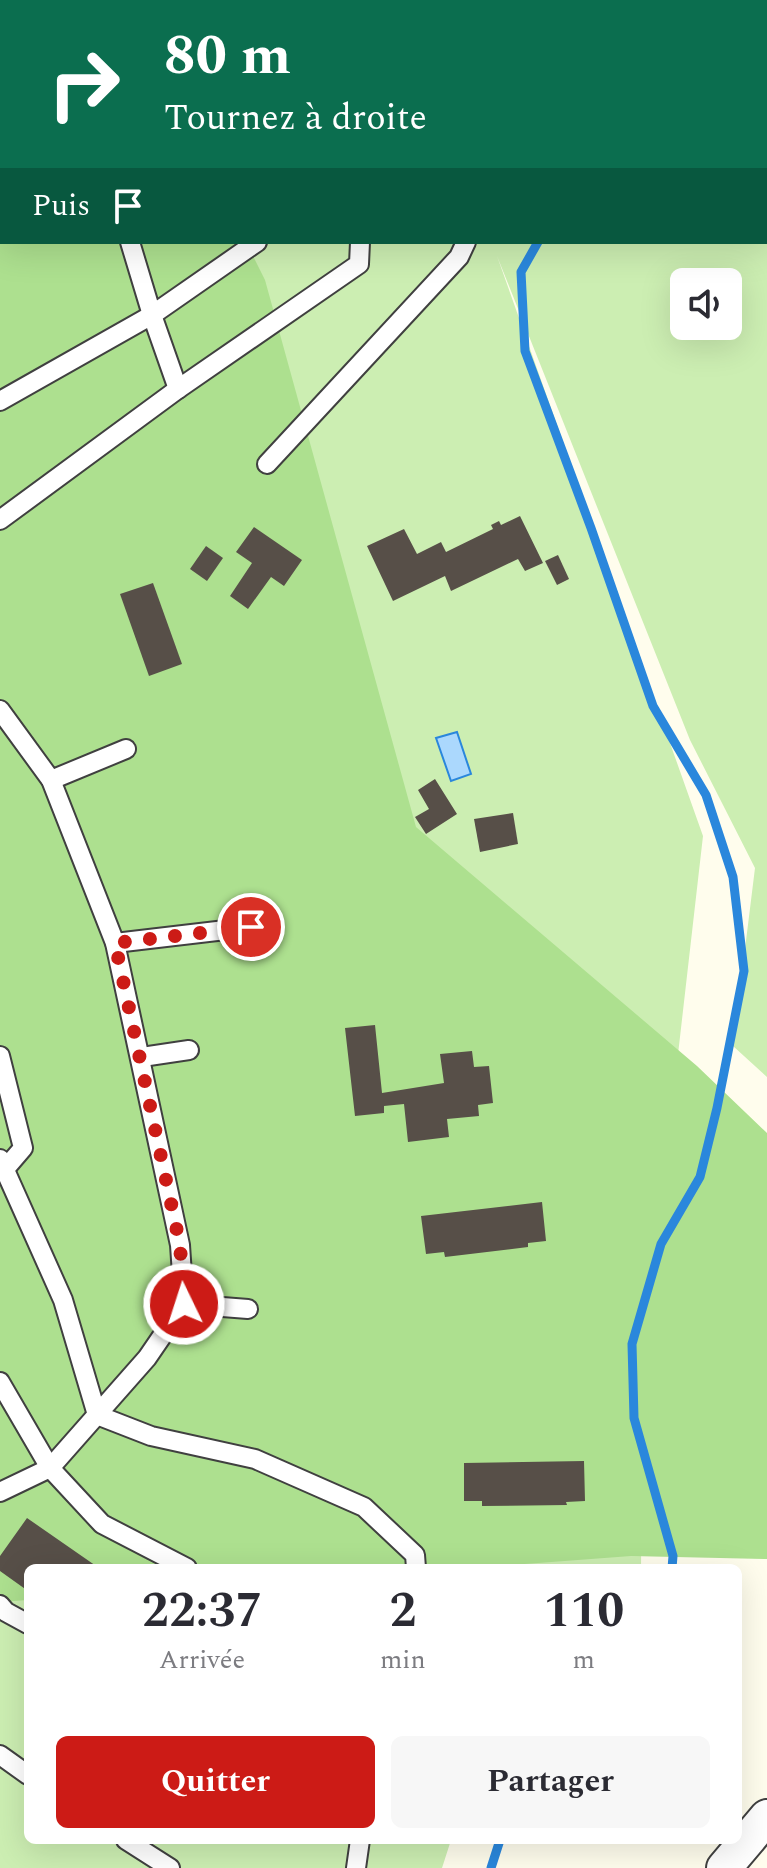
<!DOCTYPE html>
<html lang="fr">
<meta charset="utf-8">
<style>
:root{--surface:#fff;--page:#f7f7f7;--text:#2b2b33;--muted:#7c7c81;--accent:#cc1b16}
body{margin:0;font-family:Spectral,serif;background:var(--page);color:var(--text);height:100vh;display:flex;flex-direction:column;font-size:30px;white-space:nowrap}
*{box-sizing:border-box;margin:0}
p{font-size:26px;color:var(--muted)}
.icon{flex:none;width:44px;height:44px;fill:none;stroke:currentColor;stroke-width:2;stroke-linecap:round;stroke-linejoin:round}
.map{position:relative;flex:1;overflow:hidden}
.drawer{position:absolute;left:24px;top:1564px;width:718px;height:280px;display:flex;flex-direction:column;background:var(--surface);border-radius:12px;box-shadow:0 8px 32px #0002}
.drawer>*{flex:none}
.hud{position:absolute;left:0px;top:0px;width:768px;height:244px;box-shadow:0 8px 32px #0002;background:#0b6e4f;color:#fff;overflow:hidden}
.tools{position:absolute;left:670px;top:268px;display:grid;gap:16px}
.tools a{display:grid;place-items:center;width:72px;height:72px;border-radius:12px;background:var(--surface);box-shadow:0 8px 32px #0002;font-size:40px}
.pin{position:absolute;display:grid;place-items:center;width:68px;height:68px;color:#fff;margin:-34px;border:4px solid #fff;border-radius:50%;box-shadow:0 2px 8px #0007}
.me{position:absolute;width:88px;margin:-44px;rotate:356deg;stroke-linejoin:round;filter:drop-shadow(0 0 6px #0008)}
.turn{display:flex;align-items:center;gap:28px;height:168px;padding:0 32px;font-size:36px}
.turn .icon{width:104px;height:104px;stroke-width:2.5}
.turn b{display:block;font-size:56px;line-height:68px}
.then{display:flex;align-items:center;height:76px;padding:0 32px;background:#0003;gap:16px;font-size:30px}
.eta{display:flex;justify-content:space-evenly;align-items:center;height:136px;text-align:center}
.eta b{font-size:48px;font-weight:700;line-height:56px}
.button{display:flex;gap:16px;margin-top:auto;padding:16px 32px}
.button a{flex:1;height:92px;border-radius:12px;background:var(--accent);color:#fff;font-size:32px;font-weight:700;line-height:92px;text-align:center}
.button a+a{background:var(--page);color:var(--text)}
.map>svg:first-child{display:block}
.green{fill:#cceeb2;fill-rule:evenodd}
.forest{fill:#ade08f}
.water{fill:#abd8fd;stroke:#2a87dc;stroke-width:2}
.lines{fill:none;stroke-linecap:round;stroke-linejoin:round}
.stream{stroke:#2a87dc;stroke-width:9}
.building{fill:#574f48}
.lane-casing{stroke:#404040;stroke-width:22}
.street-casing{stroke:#404040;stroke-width:38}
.lane{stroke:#fff;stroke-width:18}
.street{stroke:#fff;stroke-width:34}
.route{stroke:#cc1b16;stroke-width:14;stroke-dasharray:0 25.2}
</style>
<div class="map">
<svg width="767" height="1868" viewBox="0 0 767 1868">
<rect width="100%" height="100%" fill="#fffded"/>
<!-- green -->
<path class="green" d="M0,0L302,2H2V242H766V2L329,0H767V1077L733,1046L755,868L690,740L497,256L703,836L643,1360L641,1568H28V1840H451L442,1868H0ZM684,282H728V326H684Z"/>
<!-- forest -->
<polygon class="forest" points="0,0 126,2 2,2 2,242 246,242 265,280 416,827 697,1066 767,1133 767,1559 631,1556 471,1568 28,1568 28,1600 0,1602"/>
<!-- water -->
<polygon class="water" points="457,732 471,774 451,781 436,738"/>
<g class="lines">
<!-- stream -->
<g class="stream">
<polyline points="757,2 759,0"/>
<polyline points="538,242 521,272 525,351 591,528 653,706 706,795 733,877 744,971 717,1108 700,1177 661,1244 632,1344 634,1418 673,1556 672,1568"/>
<polyline points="491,1868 500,1840"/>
</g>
</g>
<!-- building -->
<g class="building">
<polygon points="520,516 543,563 525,571 518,559 451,591 445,576 393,601 367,546 404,529 417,554 441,542 446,552 493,529 491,525 499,521 501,525"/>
<polygon points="254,527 302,560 284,586 271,577 248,609 230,596 252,563 236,552"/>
<polygon points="206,546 223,558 207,581 190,569"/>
<polygon points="558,555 569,579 557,585 545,561"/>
<polygon points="153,583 182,664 149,676 120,594"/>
<polygon points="435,779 457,814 426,834 415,817 429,809 418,790"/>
<polygon points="513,813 518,844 480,852 474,819"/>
<polygon points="375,1025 382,1093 444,1083 440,1054 472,1051 474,1067 489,1066 493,1103 478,1105 479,1116 447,1119 449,1137 408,1142 404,1104 384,1106 384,1113 355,1116 345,1028"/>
<polygon points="542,1202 546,1241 528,1243 528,1247 445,1257 444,1252 426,1254 421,1216"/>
<polygon points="584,1461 585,1501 566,1502 567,1505 482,1506 482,1501 464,1501 464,1463"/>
<polygon points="27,1518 99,1568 28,1568 28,1591 0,1571 0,1556"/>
</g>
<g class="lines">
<!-- lane casing -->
<g class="lane-casing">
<g id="lane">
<polyline points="46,0 47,2"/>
<polyline points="223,0 224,2"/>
<polyline points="314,0 316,2"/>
<polyline points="130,242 152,315 178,389"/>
<polyline points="0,401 152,315 257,242"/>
<polyline points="267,464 459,257 466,242"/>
<polyline points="0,520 178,389 359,264 360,242"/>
<polyline points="0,710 51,780 115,943 180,1245 184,1304 147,1358 50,1468 0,1492"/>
<polyline points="51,780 126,749"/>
<polyline points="115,943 251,927"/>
<polyline points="0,1056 23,1148 5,1169"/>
<polyline points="142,1057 189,1050"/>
<polyline points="0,1159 63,1300 97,1415 151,1436 255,1459 364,1507 415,1555 416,1568"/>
<polyline points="184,1304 248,1309"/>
<polyline points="0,1382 50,1468 102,1524 187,1568"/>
<polyline points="0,1605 6,1612 28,1624"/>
<polyline points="0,1755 28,1775"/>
<polyline points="126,1840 170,1868"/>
<polyline points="356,1868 360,1840"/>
</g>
</g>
<!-- street casing -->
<g class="street-casing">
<polyline id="street" points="724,1868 767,1817"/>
</g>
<!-- lane -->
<use href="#lane" class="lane"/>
<!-- street -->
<use href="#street" class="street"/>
</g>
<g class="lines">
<!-- route -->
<polyline class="route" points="184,1304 180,1245 115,943 251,927"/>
</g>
</svg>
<div class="tools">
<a><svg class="icon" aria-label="sound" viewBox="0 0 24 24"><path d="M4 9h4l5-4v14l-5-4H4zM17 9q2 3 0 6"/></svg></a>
</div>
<div class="pin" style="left:251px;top:927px;background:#d93025"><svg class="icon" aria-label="arrive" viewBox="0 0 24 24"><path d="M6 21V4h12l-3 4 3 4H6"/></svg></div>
<svg class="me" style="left:184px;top:1304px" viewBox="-20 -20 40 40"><circle r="17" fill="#cc1b16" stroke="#fff" stroke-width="3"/><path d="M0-11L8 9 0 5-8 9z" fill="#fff"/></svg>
<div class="hud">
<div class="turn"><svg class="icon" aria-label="right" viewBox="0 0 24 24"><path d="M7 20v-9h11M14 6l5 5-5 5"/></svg><div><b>80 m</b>Tournez à droite</div></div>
<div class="then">Puis<svg class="icon" aria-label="arrive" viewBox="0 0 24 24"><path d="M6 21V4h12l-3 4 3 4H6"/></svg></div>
</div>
<section class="drawer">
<div class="eta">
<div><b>22:37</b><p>Arrivée</p></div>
<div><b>2</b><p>min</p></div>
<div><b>110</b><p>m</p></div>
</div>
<div class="button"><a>Quitter</a><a>Partager</a></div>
</section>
</div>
